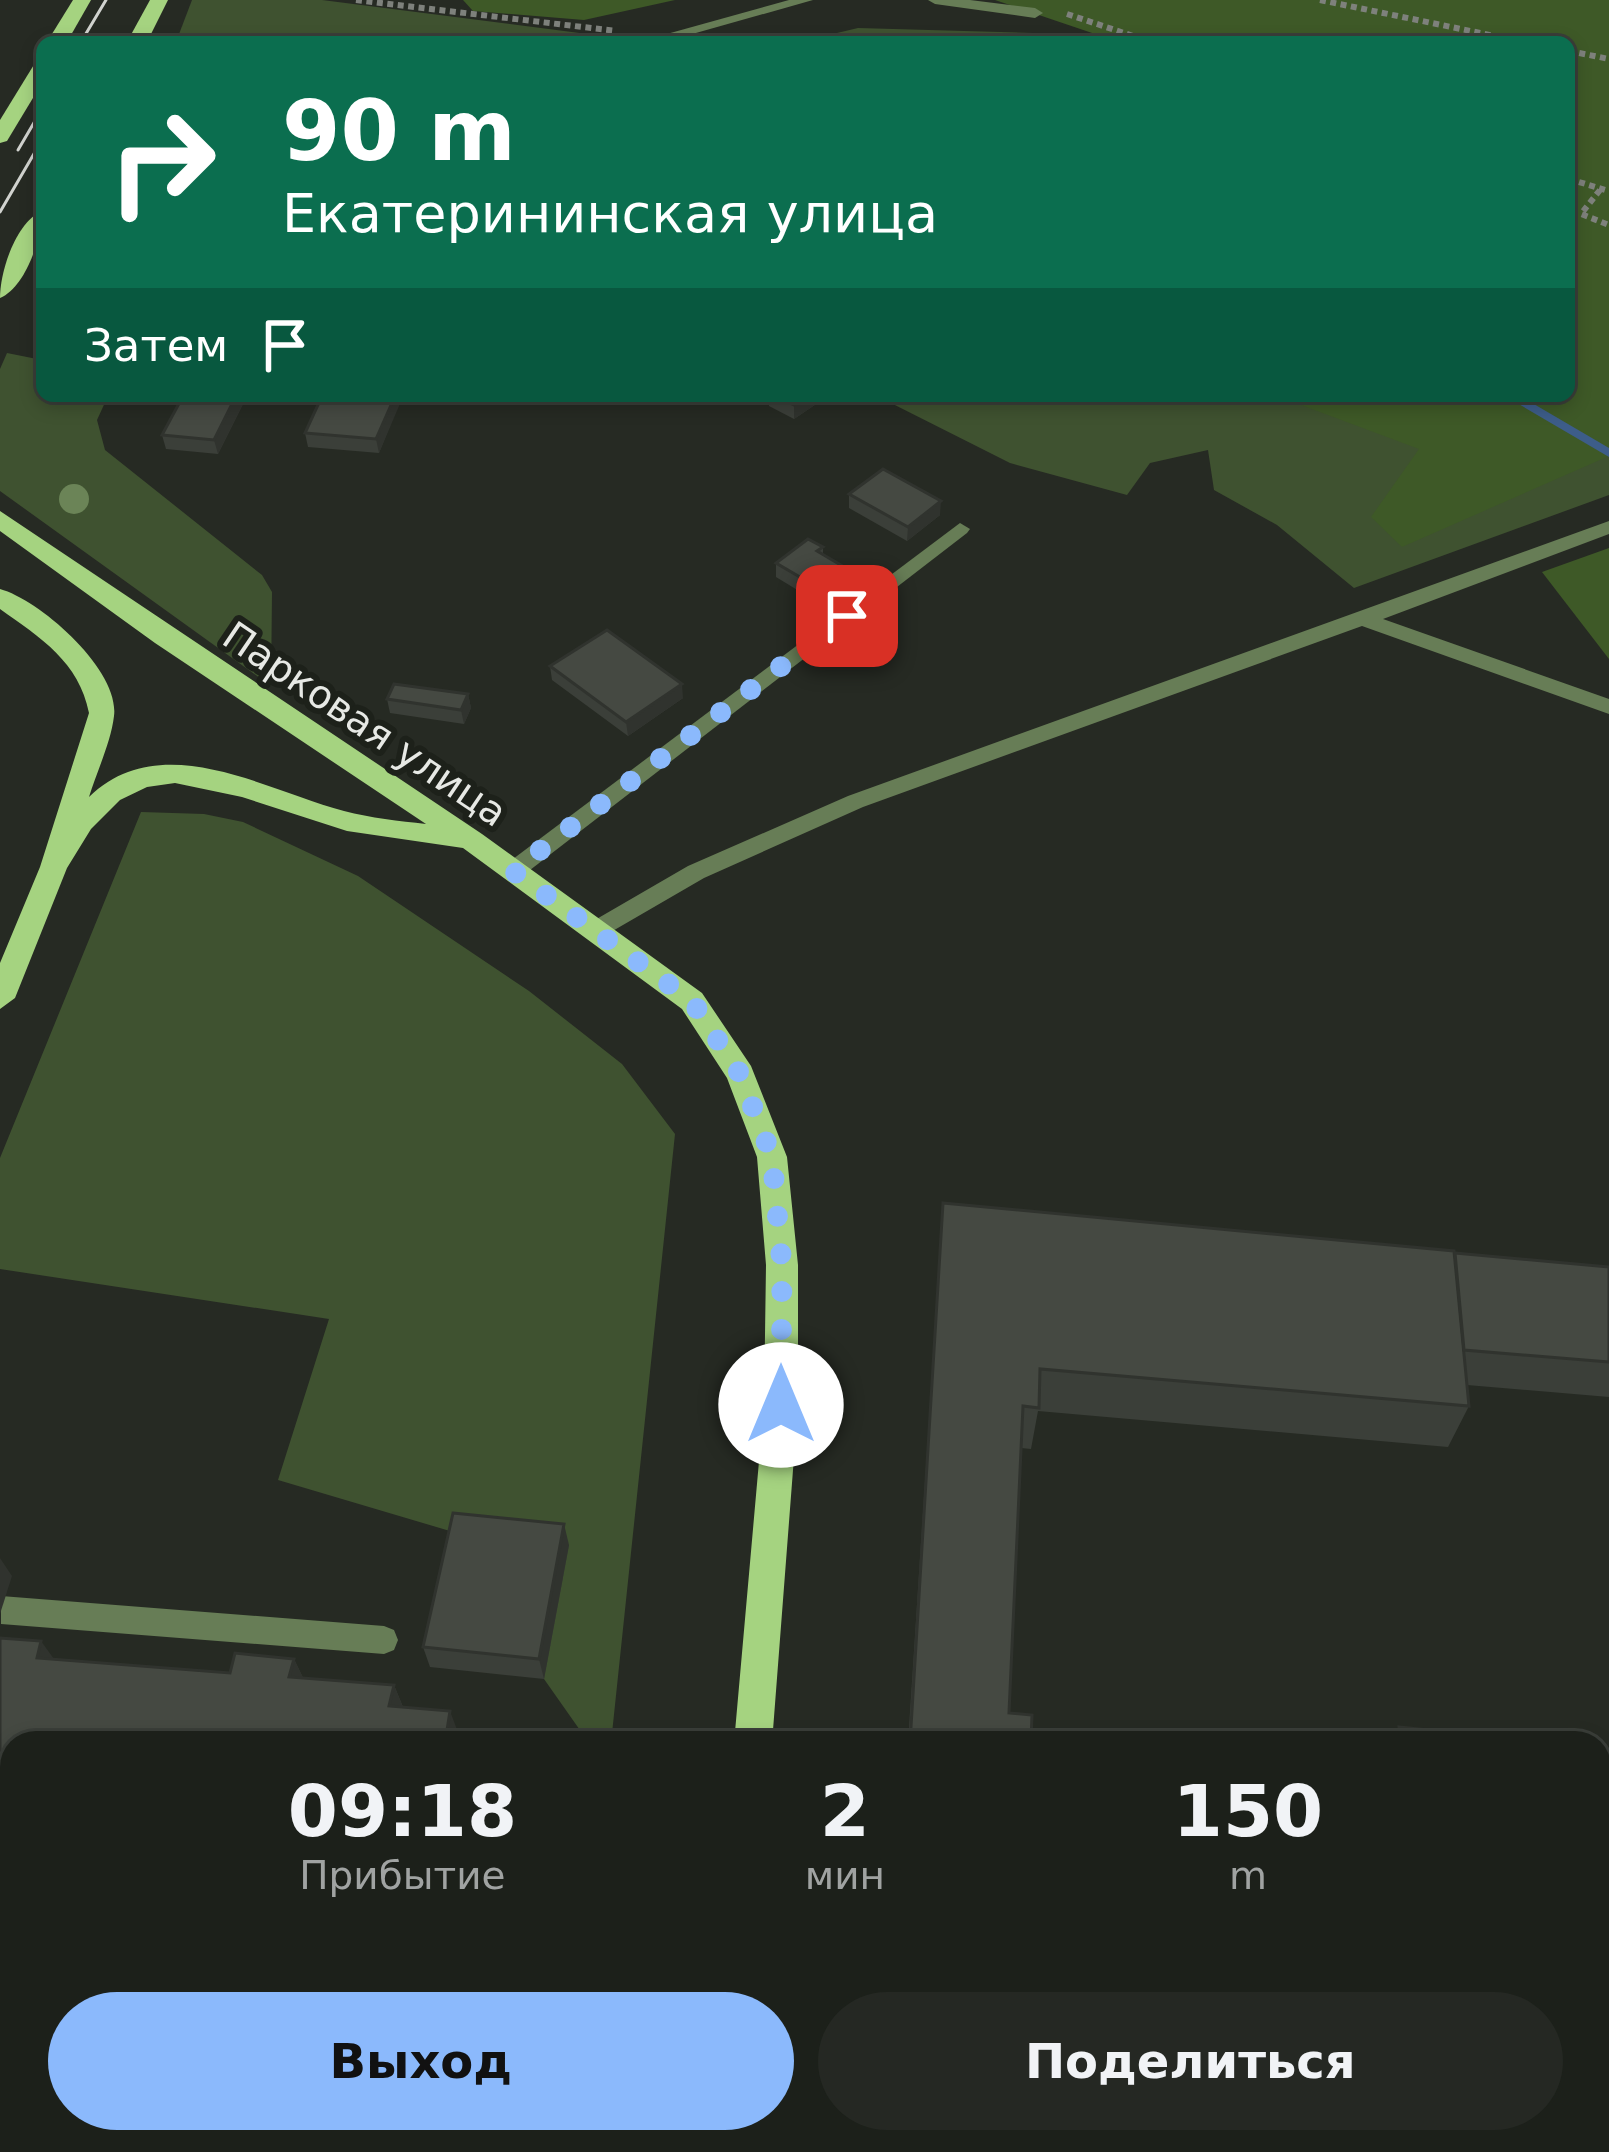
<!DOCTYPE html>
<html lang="ru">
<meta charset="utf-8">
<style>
:root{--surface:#1c201a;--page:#252823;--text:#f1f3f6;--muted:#a0a3a2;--line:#3a3e39;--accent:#8bb9fc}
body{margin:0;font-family:"DejaVu Sans",sans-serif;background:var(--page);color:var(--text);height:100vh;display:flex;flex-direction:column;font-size:45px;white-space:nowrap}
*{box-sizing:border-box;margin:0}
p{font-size:39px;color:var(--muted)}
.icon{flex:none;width:66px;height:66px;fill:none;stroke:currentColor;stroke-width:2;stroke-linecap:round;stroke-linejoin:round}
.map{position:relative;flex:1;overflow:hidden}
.details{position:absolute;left:0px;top:1731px;width:1611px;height:423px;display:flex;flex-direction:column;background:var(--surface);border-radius:36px 36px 0 0;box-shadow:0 6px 18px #0003,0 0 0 3px var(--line)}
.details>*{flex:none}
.hud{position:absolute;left:36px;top:36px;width:1539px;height:366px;border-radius:18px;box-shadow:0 6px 18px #0003,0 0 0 3px var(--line);background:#0b6e4f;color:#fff;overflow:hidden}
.pin{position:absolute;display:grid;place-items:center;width:102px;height:102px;color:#fff;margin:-51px;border-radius:24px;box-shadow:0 6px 18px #0006}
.me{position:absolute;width:132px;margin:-66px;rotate:0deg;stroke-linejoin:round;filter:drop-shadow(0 0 9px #0008)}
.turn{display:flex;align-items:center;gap:42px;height:252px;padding:0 48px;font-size:54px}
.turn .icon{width:156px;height:156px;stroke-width:2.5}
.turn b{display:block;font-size:84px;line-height:102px}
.then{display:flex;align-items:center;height:114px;padding:0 48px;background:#0003;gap:24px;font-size:45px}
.eta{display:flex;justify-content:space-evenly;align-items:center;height:204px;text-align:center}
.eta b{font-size:72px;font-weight:800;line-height:84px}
.action{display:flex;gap:24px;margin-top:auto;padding:24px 48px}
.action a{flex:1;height:138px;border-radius:72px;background:var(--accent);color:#111;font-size:48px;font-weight:800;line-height:138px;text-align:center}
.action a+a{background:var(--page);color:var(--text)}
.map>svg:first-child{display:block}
.green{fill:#3f5230}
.forest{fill:#3e5927}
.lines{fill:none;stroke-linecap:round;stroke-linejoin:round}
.stream{fill:#3d5d89;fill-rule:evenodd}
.path-far1{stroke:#7e817c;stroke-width:6;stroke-dasharray:6 4.5;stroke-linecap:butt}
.path{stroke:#7e817c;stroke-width:9;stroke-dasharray:10 8;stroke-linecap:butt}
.lane{fill:#677d56;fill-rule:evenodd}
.street{fill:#677d56;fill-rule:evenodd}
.primary{fill:#a5d380;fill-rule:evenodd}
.tram{stroke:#d1d3cf;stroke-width:3}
.tree{fill:#6b8457}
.wall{fill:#3b3f39}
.shaded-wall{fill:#30332e}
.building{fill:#454942;stroke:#30332e;stroke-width:3}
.route{stroke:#8bb9fc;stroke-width:21;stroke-dasharray:0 37.8}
.labels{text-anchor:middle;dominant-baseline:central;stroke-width:12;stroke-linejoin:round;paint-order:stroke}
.street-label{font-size:39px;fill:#e7e9e5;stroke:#1d211a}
</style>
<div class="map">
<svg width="1609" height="2152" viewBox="0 0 1609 2152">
<rect width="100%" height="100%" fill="#262a23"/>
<!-- green -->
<g class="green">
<polygon points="192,0 322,0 595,35 568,42 176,42"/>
<polygon points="858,28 1102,35 1102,42 799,42"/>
<polygon points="1609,248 1609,495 1354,588 1277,525 1214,490 1208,450 1150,463 1127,495 1010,463 877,396 1569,396"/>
<polygon points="7,353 42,360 42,396 108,396 97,420 105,450 262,575 272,592 271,686 0,491 0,369"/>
<polygon points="141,812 204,814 243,822 358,876 529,991 622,1064 675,1134 611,1743 589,1743 544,1679 460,1534 278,1480 329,1319 0,1269 0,1158"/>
</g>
<!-- forest -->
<g class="forest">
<polygon points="463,0 675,0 584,20 473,11"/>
<polygon points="995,0 1609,0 1609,456 1402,547 1371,517 1419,449 1277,396 1569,396 1569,42 928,42 1098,35"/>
<polygon points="1609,548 1609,659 1542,572"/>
</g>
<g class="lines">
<!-- stream -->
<polygon class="stream" points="1505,396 1520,396 1609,448 1609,457"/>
<!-- path-far1 -->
<g class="path-far1">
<polyline points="356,0 616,31"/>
<polyline points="1320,0 1524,42"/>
<polyline points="1067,14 1151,42"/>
<polyline points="1569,51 1609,59"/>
<polyline points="1569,179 1609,191"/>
<polyline points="1600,190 1581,214 1609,225"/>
</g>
<!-- path -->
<polyline class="path" points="0,1944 12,1945"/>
<!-- lane -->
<g class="lane">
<polygon points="1609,521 1609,534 1383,619 1609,699 1609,714 1362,626 863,807 704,878 604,936 596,939 585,930 588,924 688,866 848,796"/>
<polygon points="1,1596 384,1626 394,1630 398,1640 394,1650 384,1654 1,1624"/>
</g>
<!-- street -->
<g class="street">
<polygon points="789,0 813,0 664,42 638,42"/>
<polygon points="928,0 970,0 1035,8 1043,13 1035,18 935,4"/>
<polygon points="960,523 970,529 967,533 521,877 505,877 502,871 505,865"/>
<polygon points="0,2078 12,2079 12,2111 0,2110"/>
<polygon points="453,2142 517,2142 522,2152 457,2152"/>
</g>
<!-- primary -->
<g class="primary">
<polygon points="73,0 91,0 67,42 47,42"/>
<polygon points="150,0 168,0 147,42 127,42"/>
<polygon points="42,61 42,83 7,141 0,143 0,120 35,63"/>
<path d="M42,211C42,237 26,287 0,298C0,271 16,222 42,211Z"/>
<path d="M0,511L482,834L702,993L751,1066L787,1157L798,1265V1405L772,1743H734L764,1405L766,1265L757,1157L727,1078L682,1009L463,848L347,831L242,797L175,783L147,787L120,800L91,829L67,868L15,998L0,1009V963L40,867L89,713C79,662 41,638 0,609V589C40,600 120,670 114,716C111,742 97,771 89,797C161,727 265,790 344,811C371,818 399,821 426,824L155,643L0,531Z"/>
<polygon points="696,2142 738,2142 737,2152 695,2152"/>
</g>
<!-- tram -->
<g class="tram">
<polyline points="81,42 106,0"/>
<polyline points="18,150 42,109"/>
<polyline points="0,212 42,140"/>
</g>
</g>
<!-- trees -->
<circle class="tree" cx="74" cy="499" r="15"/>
<!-- wall -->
<g class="wall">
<polygon points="183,396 247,396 218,454 166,449 162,435"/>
<polygon points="322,396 402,396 379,453 308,447 305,433"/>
<polygon points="769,396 828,396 794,419 769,406"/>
<polygon points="849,494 940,515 907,541 849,508"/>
<polygon points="823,547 823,555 844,567 844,582 817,602 776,577 776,563"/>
<polygon points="550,666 683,698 628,736 552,680"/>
<polygon points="468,694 471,708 464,724 390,713 387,699"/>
<polygon points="943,1203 1609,1267 1609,1397 1467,1385 1469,1406 1448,1447 1038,1411 1031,1449 1021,1448 1009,1713 1031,1743 908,1743"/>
<polygon points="569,1545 544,1679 430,1667 423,1647"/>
<polygon points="0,1638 55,1660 230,1673 294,1659 303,1678 394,1685 403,1707 12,1743 12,1915 0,1914"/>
<polygon points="1399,1727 1557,1743 1390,1743"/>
<polygon points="1599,1838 1609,1838 1609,2098 1599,2097"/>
</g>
<!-- shaded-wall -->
<g class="shaded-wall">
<polygon points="236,396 247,396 218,454 214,440"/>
<polygon points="395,396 402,396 402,399 379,453 376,439"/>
<polygon points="807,396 828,396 794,419 794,405"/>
<polygon points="941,501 940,515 907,541 908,527"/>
<polygon points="844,567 844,582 817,602 817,587"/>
<polygon points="682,684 683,698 628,736 626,722"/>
<polygon points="468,694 471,708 464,724 461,710"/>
<polygon points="564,1524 569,1545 544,1679 539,1659"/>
<polygon points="0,1558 12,1576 0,1614"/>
<polygon points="41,1641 82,1698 37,1658"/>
<polygon points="294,1659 321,1714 289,1677"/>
<polygon points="394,1685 416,1740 389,1706"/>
<polygon points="450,1711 462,1743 445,1743"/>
<polygon points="9,1834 12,1837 12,1885 0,1873 0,1863"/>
</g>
<!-- building -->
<g class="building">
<polygon points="183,396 236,396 214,440 162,435"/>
<polygon points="322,396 395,396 376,439 305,433"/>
<polygon points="777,396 807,396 794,405"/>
<polygon points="883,469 941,501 908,527 849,494"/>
<polygon points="808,539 823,547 817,551 844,567 817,587 776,563"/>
<polygon points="607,630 682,684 626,722 550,666"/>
<polygon points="394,684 468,694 461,710 387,699"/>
<polygon points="943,1203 1454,1251 1469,1406 1040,1369 1039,1408 1023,1406 1009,1713 1032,1715 1031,1743 910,1743"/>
<polygon points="1455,1253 1609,1267 1609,1362 1464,1350"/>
<polygon points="453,1513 564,1524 539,1659 423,1647"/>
<polygon points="0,1638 41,1641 37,1658 230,1673 235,1653 294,1659 289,1677 394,1685 389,1706 450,1711 445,1743 12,1743 12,1834 9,1834 0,1863"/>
<polygon points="1399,1727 1557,1743 1400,1743"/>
<polygon points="1599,1838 1609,1838 1609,2070 1599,2069"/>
</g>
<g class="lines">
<!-- route -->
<polyline class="route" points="781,1405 782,1265 772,1157 740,1074 692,1001 513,871 847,616"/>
</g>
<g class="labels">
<!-- street labels -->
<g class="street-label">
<text transform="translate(365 724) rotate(34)">Парковая улица</text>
</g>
</g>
</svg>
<div class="pin" style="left:847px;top:616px;background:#d93025"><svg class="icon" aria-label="arrive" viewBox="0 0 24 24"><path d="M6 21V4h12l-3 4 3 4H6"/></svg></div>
<svg class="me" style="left:781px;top:1405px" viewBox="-20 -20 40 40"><circle r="19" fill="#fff"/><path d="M0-13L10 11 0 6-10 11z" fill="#8bb9fc"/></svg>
<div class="hud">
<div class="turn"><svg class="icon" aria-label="right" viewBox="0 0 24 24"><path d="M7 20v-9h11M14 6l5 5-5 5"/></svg><div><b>90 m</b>Екатерининская улица</div></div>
<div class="then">Затем<svg class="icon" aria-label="arrive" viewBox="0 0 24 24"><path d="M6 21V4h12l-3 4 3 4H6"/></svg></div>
</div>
<section class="details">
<div class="eta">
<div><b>09:18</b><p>Прибытие</p></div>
<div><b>2</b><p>мин</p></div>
<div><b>150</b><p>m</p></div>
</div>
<div class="action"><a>Выход</a><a>Поделиться</a></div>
</section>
</div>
